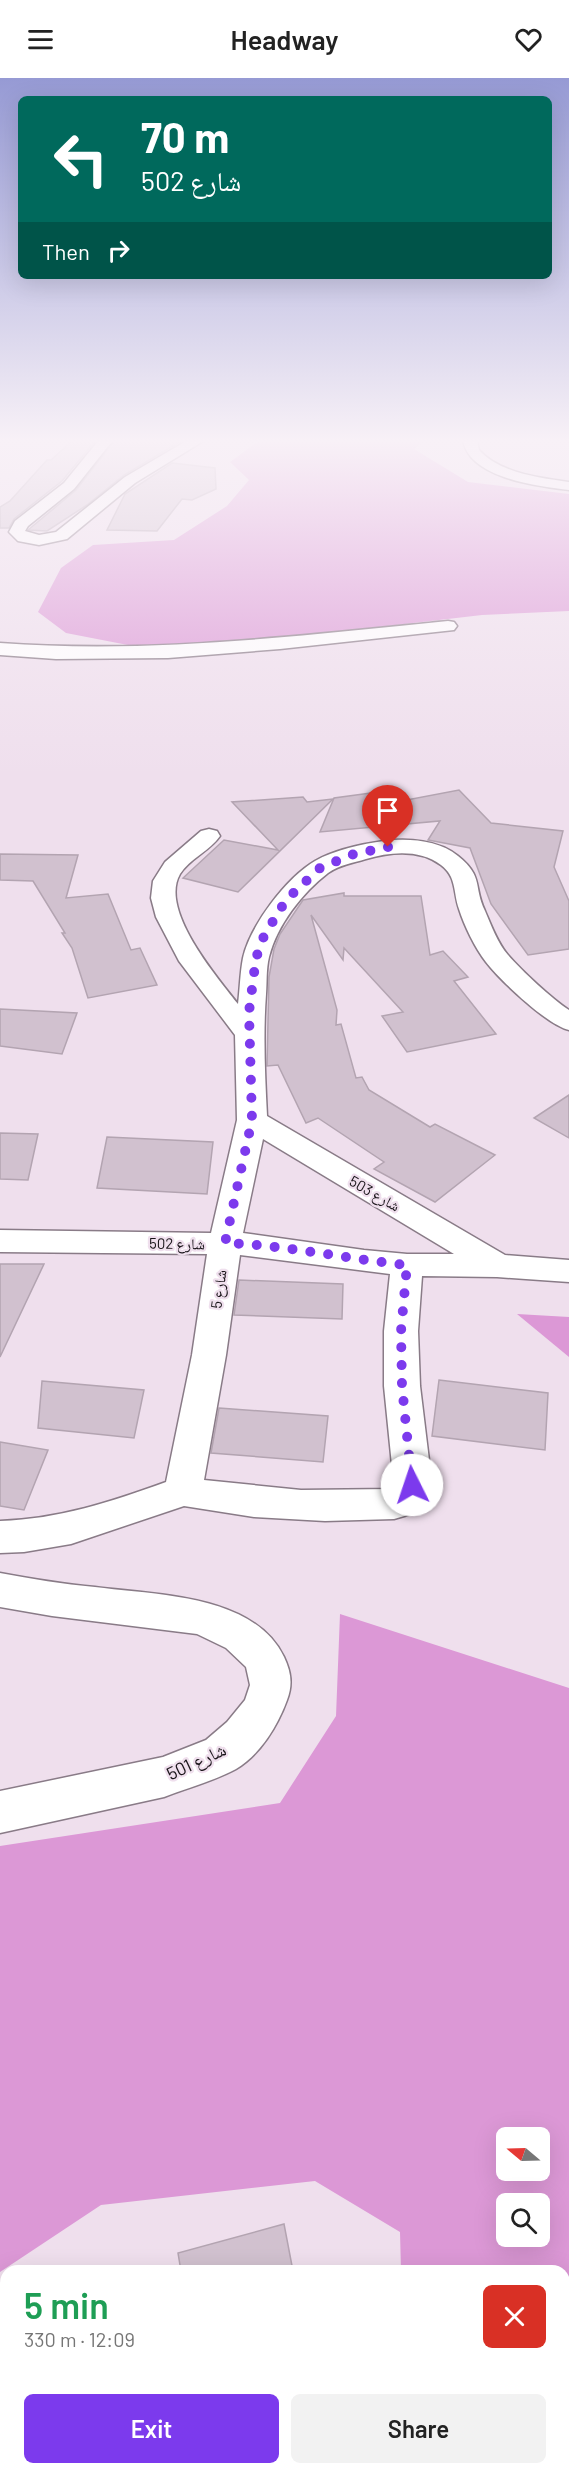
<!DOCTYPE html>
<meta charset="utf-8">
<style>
:root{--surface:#fff;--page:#f2f2f2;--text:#222;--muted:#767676;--accent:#7c3aed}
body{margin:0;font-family:Barlow,"Noto Naskh Arabic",sans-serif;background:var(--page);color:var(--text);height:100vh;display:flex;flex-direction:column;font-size:22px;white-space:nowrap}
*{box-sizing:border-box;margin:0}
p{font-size:20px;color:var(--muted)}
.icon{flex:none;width:33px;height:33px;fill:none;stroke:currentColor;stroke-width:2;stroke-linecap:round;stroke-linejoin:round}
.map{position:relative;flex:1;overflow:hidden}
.sheet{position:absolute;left:0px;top:2187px;width:570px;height:210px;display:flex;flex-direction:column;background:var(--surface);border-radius:18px 18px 0 0;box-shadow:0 6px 24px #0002}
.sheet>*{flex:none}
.top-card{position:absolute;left:18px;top:18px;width:534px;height:183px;border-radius:9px;box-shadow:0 6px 24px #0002;background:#00695c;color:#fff;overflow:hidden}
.needle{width:39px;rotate:289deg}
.tools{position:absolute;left:496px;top:2049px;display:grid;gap:12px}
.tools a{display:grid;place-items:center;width:54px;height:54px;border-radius:9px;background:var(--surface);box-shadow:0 6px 24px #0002;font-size:30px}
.pin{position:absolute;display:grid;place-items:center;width:51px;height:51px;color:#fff;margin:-62px -26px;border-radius:50% 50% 50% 0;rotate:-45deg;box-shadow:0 0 6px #0007}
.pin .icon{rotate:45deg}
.me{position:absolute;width:66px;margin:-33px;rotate:356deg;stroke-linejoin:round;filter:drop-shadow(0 0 4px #0008)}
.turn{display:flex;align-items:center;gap:21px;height:126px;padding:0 24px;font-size:27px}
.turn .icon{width:78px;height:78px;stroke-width:2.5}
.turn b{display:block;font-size:42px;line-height:51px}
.then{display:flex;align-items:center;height:57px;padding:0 24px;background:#0003;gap:12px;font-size:22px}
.round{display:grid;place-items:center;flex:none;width:63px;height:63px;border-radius:9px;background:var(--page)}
.headline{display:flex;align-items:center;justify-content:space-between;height:102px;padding:0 24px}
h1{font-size:36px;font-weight:600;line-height:45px;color:#1e9e55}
.button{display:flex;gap:12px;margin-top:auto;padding:12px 24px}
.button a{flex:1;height:69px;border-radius:9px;background:var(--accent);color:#fff;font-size:24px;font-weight:600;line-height:69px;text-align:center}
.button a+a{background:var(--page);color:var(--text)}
header{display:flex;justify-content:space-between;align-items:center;height:78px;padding:0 24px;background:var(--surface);font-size:27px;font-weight:600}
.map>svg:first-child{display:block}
.green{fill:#dc98d6;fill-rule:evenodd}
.building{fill:#d1c1cf;stroke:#b3a4b1;stroke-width:1.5}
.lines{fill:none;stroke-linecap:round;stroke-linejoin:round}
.minor-casing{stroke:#897b87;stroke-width:3}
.minor{fill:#fff;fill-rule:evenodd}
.route{stroke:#7c3aed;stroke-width:10;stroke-dasharray:0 18}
.labels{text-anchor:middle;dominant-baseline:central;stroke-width:4.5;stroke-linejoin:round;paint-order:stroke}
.street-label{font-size:15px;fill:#191419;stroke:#efdfed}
.near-street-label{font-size:18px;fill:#191419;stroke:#efdfed}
</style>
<header><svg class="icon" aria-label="menu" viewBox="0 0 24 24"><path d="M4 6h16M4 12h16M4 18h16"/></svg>Headway<svg class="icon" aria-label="heart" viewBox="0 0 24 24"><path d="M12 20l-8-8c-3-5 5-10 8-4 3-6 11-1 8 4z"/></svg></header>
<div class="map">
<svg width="569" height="2397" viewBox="0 0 569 2397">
<rect width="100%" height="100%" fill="#efdfed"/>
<!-- green -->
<g class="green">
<polygon points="260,362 425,362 414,371 468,404 569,416 569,533 482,537 164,574 66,555 38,534 61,490 93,467 174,462 227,428 249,402 230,384"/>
<polygon points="517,1236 569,1239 569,1279"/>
<path d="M340,1536L569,1610V2397H407L406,2391H564V2193H401L400,2154L315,2103L101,2127L0,2194V1768L280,1725L336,1638ZM507,2060H540V2092H507ZM507,2126H540V2158H507Z"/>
</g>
<!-- building -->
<g class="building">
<polygon points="73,362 96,362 62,403 14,441 9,450 0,450 0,429 10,423 47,382 51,382"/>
<polygon points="115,362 183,362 124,397 87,427 47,453 28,452 76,412"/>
<polygon points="172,385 215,390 216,411 192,422 182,421 157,453 107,452 125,416"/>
<polygon points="459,712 491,745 563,753 554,789 569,823 569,871 528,877 491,826 470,770 428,762 440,743 320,754 334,720 378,714 391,725"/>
<polygon points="303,719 307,724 333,721 238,814 183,800 224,762 278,772 232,724"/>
<polygon points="0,776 78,777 66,820 108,816 131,872 140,870 157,907 88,920 72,870 62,855 65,855 33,803 0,802"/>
<polygon points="344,815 344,818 421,818 430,877 443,873 468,899 454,903 496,956 407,974 382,938 403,934 344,870 343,882 311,837 337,932 336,947 341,946 356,1000 362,999 369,1012 430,1049 435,1046 495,1077 435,1124 374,1091 384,1084 318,1040 306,1045 278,987 267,988 269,899 274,871 280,856 303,822"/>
<polygon points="0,931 77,935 62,976 0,968"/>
<polygon points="569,1017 569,1060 534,1040"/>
<polygon points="0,1055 38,1056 28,1102 0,1101"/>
<polygon points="107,1059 213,1064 207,1116 97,1110"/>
<polygon points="0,1186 44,1186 0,1279"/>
<polygon points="239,1202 343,1206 342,1241 234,1237"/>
<polygon points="439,1302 548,1315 545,1372 432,1358"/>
<polygon points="42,1303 144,1312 134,1360 38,1350"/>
<polygon points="219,1330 328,1338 323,1384 211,1375"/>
<polygon points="0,1364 48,1372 24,1432 0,1428"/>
<polygon points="284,2146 293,2193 181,2193 178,2175"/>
</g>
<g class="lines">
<!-- minor casing -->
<g class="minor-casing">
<g id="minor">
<polygon points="99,362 113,362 74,411 28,448 25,453 39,457 56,454 125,399 188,362 205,362 135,405 67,461 39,467 18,463 9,454 15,443 64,405"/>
<path d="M463,362H477L479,372C500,395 539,400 569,404V412C537,408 469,400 463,362Z"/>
<path d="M448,543L454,544L457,548L454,552L280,571L168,580L56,581L0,577V565C151,576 298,558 448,543Z"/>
<path d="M209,751L217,753L220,758C210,773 190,780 180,796C159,832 217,899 238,926C240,911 240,895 243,880C250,848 286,800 315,783C334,772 362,766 384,763C408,760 439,762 458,778C484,799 473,808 485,833C491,847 498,866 508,877C522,893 552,921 569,932V952C547,947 500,902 486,884C475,870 464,847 459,831C453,814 457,799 441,787C420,771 390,774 366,781C353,785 339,787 328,795C302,815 277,847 269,879C266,891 267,904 266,916C263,957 265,997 267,1038L505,1177L569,1182V1204L497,1199L422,1198L418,1253L420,1308L432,1407L431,1414L418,1434L394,1441L325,1443L254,1439L184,1428L71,1466L24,1474L0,1475V1443C59,1441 111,1424 166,1404L192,1277L207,1176L0,1174V1152L211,1155L237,1042L235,957L179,883L156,839L151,820L153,803L165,784L201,753ZM263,1061L454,1176H407L364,1172L243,1155ZM240,1177L390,1196L384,1253V1308L394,1407L392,1411L301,1412L204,1402L226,1277Z"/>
<path d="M0,1495C32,1501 63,1506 95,1509C155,1517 254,1516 284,1579C291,1594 293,1606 287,1622C278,1647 260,1677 236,1691C214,1703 187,1710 164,1719L0,1755V1713L163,1679L206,1662L227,1644L245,1622L250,1607L246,1589L226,1570L197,1556L52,1538L0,1529Z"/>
</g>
</g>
<!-- minor -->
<use href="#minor" class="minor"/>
</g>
<!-- sky -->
<linearGradient id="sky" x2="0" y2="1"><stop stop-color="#969ad4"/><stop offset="0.52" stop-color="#f8f1f7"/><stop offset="1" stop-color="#f8f1f7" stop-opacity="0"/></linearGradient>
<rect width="569" height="698" fill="url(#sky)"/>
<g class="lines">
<!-- route -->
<path class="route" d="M388,769L354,776L320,790L286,822L264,858L256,880L249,934L252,1042L225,1165C286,1167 346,1181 407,1187L401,1253L402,1308L412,1407"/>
</g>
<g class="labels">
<!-- street labels -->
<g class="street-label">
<text transform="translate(375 1115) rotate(30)">شارع 503</text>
<text transform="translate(177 1165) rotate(1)">شارع 502</text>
<text transform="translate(218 1211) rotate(-82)">شارع 5</text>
</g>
<!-- near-street labels -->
<g class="near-street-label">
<text transform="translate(196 1683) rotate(-25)">شارع 501</text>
</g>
</g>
</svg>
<div class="tools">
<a><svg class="needle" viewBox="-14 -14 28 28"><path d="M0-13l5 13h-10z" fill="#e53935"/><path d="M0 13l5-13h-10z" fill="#767676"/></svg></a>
<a><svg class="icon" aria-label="search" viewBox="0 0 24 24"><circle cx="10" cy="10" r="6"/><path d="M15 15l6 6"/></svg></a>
</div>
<div class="pin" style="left:388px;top:769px;background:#d93025"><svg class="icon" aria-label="arrive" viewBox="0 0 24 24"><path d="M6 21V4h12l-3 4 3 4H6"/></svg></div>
<svg class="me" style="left:412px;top:1407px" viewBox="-20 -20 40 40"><circle r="19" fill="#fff"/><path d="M0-13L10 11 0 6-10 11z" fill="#7c3aed"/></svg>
<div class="top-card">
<div class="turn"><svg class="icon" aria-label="left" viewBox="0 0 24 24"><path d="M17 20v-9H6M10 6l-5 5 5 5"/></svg><div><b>70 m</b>شارع 502</div></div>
<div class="then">Then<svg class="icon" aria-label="right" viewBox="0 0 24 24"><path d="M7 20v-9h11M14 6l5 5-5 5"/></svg></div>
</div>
<section class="sheet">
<div class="headline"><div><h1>5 min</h1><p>330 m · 12:09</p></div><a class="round" style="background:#d93025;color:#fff"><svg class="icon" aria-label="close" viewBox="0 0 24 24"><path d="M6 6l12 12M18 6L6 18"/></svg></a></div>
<div class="button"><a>Exit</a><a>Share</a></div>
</section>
</div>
